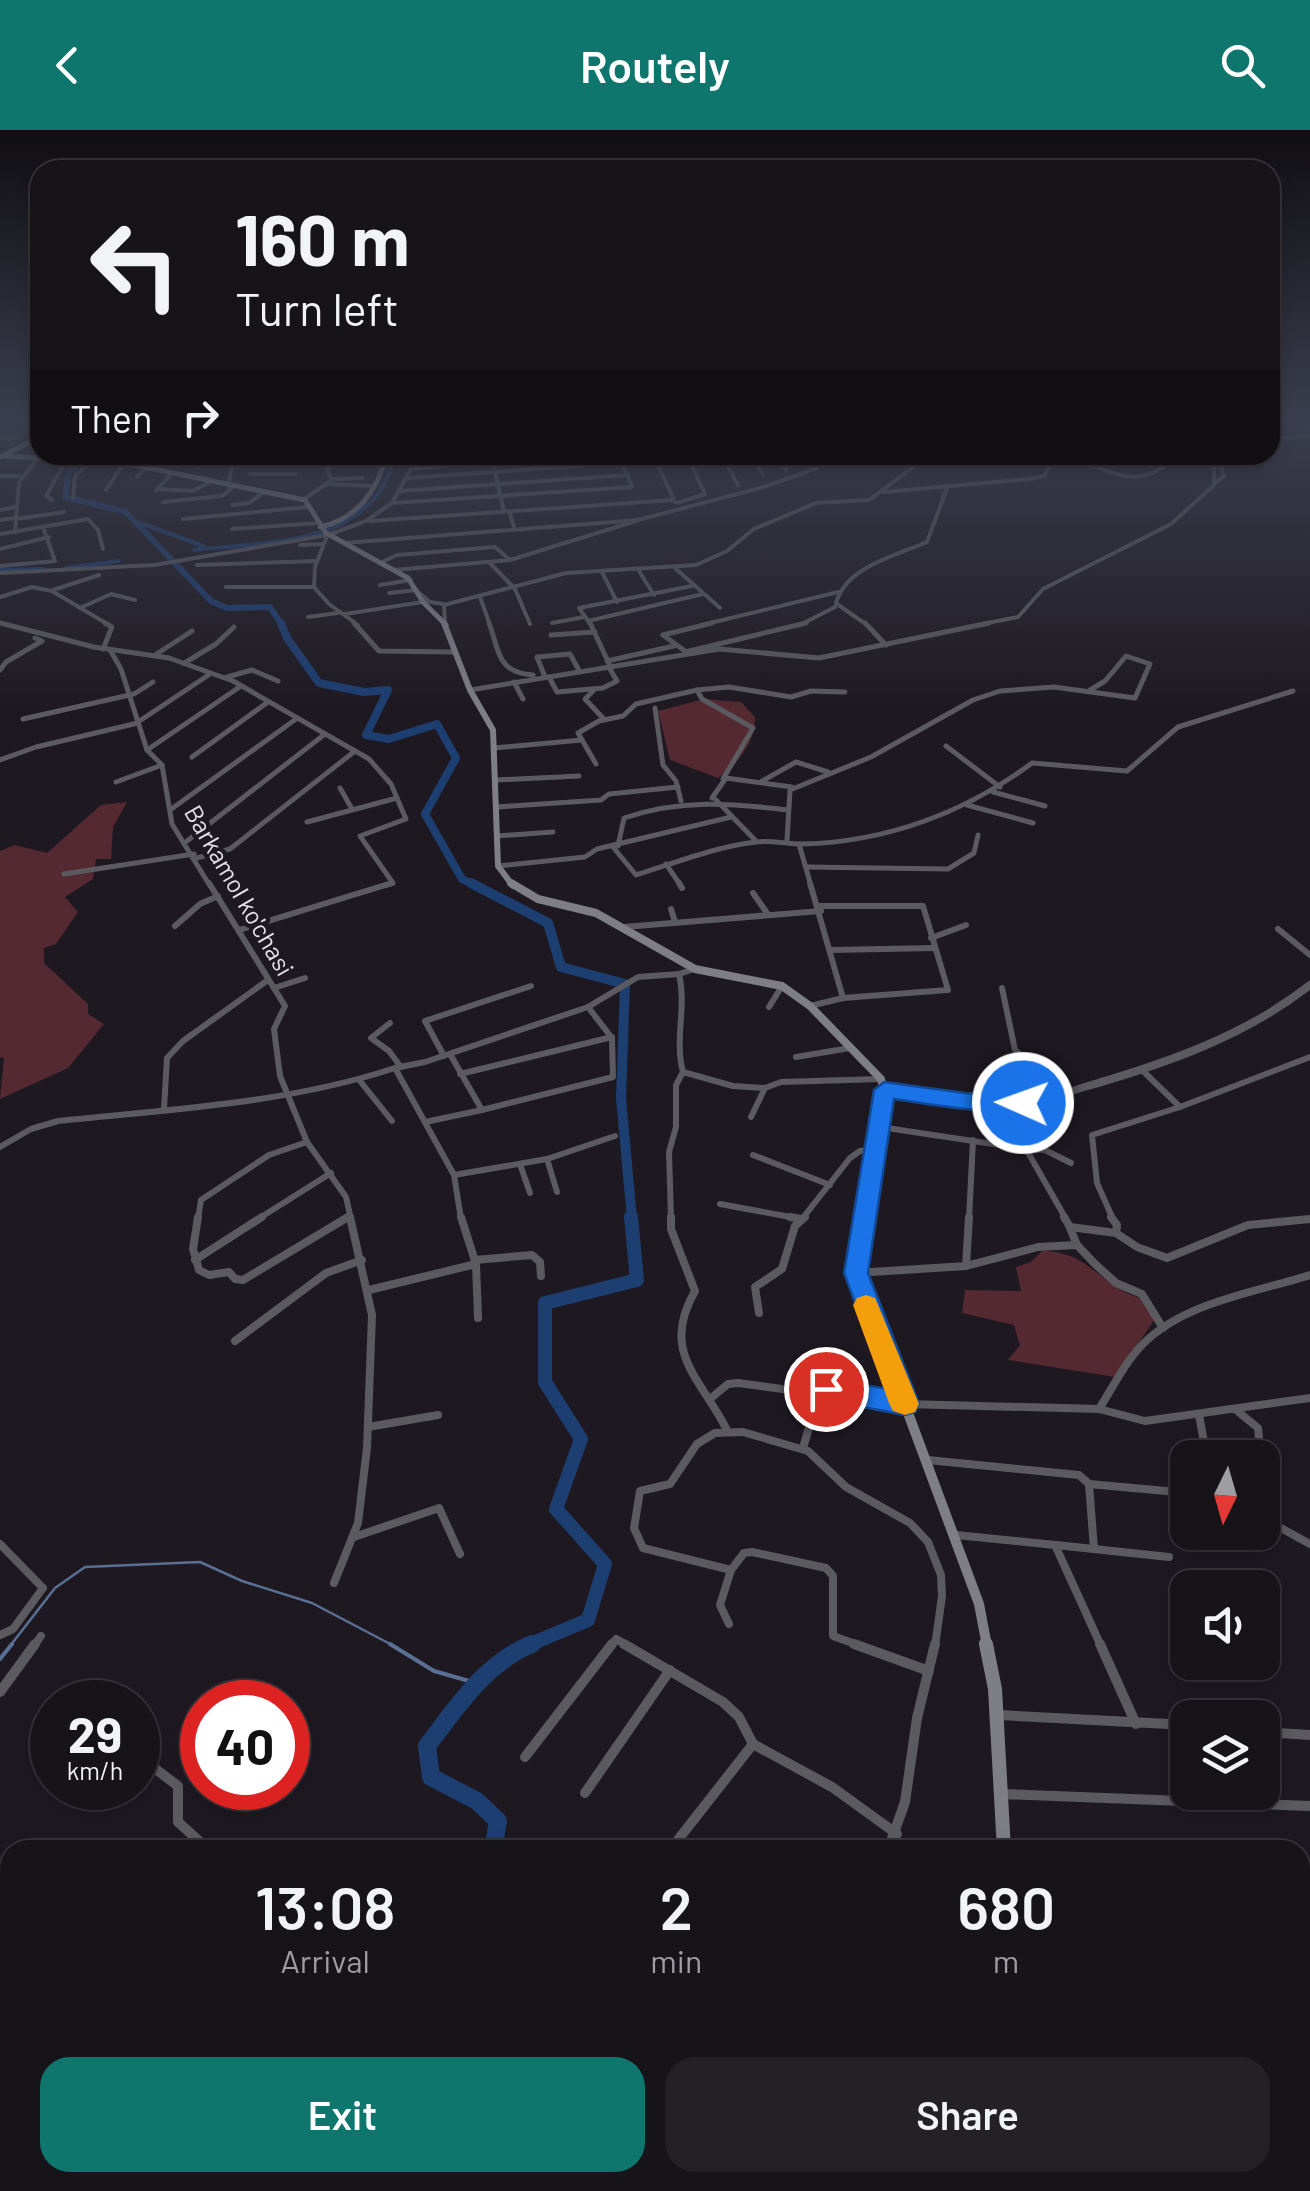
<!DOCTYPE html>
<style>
:root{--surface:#161319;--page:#232026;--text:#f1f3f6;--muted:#9e9ea2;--line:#353238;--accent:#0f766e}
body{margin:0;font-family:Barlow,sans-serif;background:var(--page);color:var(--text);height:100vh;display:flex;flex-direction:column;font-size:38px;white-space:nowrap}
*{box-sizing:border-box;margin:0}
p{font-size:32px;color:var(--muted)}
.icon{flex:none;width:55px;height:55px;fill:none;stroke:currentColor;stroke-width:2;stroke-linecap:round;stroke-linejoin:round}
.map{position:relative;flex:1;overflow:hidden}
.details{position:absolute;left:0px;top:1710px;width:1310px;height:352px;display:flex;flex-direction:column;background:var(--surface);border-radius:30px 30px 0 0;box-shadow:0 5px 15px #0003,0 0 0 2px var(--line)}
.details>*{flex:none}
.guide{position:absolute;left:30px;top:30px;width:1250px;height:305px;border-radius:30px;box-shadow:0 5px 15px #0003,0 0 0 2px var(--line);background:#161319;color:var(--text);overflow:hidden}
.needle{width:65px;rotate:185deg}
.fabs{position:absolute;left:1170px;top:1310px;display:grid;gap:20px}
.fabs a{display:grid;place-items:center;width:110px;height:110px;border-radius:20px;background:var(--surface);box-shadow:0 5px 15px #0003,0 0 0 2px var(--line);font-size:50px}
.speed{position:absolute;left:30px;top:1550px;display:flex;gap:20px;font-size:50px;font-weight:700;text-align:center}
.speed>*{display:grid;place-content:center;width:130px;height:130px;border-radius:50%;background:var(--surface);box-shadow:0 5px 15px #0003,0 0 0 2px var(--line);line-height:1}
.speed small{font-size:25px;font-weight:400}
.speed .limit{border:15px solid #d22;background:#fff;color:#111}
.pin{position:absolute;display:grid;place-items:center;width:85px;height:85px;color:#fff;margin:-42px;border:5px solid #fff;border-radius:50%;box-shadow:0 2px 10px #0007}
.me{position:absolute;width:110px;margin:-55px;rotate:272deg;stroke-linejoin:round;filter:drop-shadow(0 0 8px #0008)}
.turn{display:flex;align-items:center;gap:35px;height:210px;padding:0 40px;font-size:45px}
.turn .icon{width:130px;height:130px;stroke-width:2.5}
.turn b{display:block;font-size:70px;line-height:85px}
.then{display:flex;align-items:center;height:95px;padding:0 40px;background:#0003;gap:20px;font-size:38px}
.eta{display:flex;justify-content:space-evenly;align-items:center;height:170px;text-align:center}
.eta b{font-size:60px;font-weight:600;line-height:70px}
.action{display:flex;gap:20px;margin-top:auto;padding:20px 40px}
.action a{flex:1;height:115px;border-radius:30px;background:var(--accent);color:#fff;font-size:40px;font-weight:600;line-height:115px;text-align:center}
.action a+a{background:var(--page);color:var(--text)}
header{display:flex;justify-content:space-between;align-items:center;height:130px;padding:0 40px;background:var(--accent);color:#fff;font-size:45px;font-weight:600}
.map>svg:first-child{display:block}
.green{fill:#542931}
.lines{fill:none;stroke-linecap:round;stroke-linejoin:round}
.stream-far1{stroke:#596f94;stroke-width:2.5}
.stream{stroke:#596f94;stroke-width:4}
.canal{stroke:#1d3e71;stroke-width:4}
.river-far4{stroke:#1d3e71;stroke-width:6}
.river-far3{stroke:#1d3e71;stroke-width:8}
.river-far2{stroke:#1d3e71;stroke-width:10}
.river-far1{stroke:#1d3e71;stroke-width:14}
.river{stroke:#1d3e71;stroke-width:18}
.minor-far4{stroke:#5a5a5f;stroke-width:4}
.minor-far3{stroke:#5a5a5f;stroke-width:5}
.minor-far2{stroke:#5a5a5f;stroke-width:6}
.minor-far1{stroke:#5a5a5f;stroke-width:8}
.minor{stroke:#5a5a5f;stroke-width:10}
.tertiary{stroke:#5a5a5f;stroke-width:8}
.secondary-far4{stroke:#7e7e86;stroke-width:5}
.secondary-far3{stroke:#7e7e86;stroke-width:6}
.secondary-far2{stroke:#7e7e86;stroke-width:8}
.secondary-far1{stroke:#7e7e86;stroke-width:10}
.secondary{stroke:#7e7e86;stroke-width:14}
.primary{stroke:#9a9aa4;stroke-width:5}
.route{fill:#1a73e8;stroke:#114b97;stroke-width:2.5}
.slow{fill:#f59e0b}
.labels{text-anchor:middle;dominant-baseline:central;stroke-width:9;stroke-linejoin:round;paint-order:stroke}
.street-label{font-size:25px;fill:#e5e2e7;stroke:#1e1921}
</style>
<header><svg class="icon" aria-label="back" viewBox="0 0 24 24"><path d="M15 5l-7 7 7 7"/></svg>Routely<svg class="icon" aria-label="search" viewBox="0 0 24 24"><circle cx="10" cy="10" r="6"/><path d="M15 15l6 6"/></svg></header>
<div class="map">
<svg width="1310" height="2061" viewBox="0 0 1310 2061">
<rect width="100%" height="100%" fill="#1e1921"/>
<!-- green -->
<g class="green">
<path d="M704,569L741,572L755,587C756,611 737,635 718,648L670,630L658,581Z"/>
<polygon points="127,672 113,697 111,729 96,729 93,749 65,767 78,782 56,814 44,818 44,833 88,874 88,884 104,894 68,938 0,969 4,928 0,927 0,721 15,715 47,723 101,675"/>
<path d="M1042,1121C1091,1121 1101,1159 1144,1169L1155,1189L1115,1247L1008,1230L1020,1215L1014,1195L962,1183L965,1160L1021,1161L1016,1137L1031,1132Z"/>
</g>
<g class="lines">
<!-- stream-far1 -->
<polyline class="stream-far1" points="10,1516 55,1458 85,1437 200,1432 242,1451 312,1473 394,1516"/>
<!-- stream -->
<g class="stream">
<polyline points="390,1514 434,1541 476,1553"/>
<polyline points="0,1529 12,1514"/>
</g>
<!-- canal -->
<g class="canal">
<polyline points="138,392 203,416"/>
<path d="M194,420C269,411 374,418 395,325"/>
<polyline points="66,438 119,431"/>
<polyline points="0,440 43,439"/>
</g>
<!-- river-far4 -->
<polyline class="river-far4" points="88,325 69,342 65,367 126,382 211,471 227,478 270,477 282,495"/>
<!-- river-far3 -->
<polyline class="river-far3" points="281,493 287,508 319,553 364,562 388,560 366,605 389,609 437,594 456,628 425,684 462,749 476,756"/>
<!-- river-far2 -->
<polyline class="river-far2" points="471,753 548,793 561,837 625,854 621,968 632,1089"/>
<!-- river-far1 -->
<polyline class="river-far1" points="526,1516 588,1490 605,1434 556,1379 581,1309 545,1252 545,1173 637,1150 631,1087"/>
<!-- river -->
<g class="river">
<path d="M493,1720L498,1691L477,1671L431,1647L427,1616C457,1577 485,1533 532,1514"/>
<polyline points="318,2052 318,2061"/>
</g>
<!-- minor-far4 -->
<g class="minor-far4">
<polyline points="1270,300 1286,291"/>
<polyline points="0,308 14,308 40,295"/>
<polyline points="1270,310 1310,305"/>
<polyline points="166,325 199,332"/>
<polyline points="653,325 675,372"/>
<polyline points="722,325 738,355"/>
<polyline points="751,325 763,344"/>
<polyline points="775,325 787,341"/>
<polyline points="492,330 504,381"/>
<polyline points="233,331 263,331"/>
<polyline points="307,331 329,335"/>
<polyline points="333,332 385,334"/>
<polyline points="198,337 201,325"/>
<polyline points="250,344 295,344"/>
<polyline points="0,346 21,346"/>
<polyline points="137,347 147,337"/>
<polyline points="409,348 729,325"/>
<polyline points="333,349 363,348"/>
<polyline points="1214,353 1224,346 1219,331 1226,325"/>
<polyline points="328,354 375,356"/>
<polyline points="228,356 235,325"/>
<polyline points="158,359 192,361 210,352"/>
<polyline points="106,360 124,333"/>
<polyline points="156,361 172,343"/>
<polyline points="400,361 628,345"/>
<path d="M883,362L1030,349L1044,346L1055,329C1104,325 1127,374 1178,325"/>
<polyline points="73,368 75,346 92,331"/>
<polyline points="52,370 46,366 67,329"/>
<polyline points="303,370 332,350 327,339 340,325"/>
<polyline points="163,372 222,366 233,357"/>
<polyline points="393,373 632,357 619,325"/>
<polyline points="677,373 705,364 687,325"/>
<polyline points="232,375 249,373 264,362"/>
<polyline points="0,380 15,377"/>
<polyline points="509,381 515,400"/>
<polyline points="16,389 64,382"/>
<polyline points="183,389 308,377"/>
<polyline points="0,390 15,388"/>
<polyline points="370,391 673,370"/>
<polyline points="232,399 318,393"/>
<polyline points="15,402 19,352 39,327"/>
<polyline points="0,404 88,389 98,400 103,419"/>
<polyline points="327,406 315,437 314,457 329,474 358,495"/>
<polyline points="344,413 638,390 764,357 817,338 806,325"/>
<polyline points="300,415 323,414"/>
<polyline points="0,419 49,407"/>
<polyline points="380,433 397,425 495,417 510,430"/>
<polyline points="490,433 515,459 530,494"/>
<polyline points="197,435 317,431"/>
<polyline points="0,436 55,431 43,397"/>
<polyline points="676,439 720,478"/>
<polyline points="394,440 510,430 636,391"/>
<polyline points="639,441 654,465"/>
<polyline points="602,442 617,472"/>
<polyline points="0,443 154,435 328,405 366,391 392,373 411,339 558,325"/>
<polyline points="380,455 411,450"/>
<polyline points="226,457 314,457"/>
<polyline points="53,460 99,445"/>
<polyline points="418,462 430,472 443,474"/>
<polyline points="389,463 417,460"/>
<polyline points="0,467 32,457 52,461 109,495"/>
<polyline points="480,467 490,495"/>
<polyline points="837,474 867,495"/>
<polyline points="80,478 111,464 135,470"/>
<polyline points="345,484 423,472"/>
<polyline points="308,487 338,483"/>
<polyline points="588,491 703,464"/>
<polyline points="445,492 444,475 566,443 696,435 727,421 754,399 816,373 869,370 916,335 915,325"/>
<polyline points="0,493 9,495"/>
<polyline points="552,493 584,487"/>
<polyline points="591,495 579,478 692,456"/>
<polyline points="702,495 838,462"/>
<path d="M800,495L835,477C843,437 893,427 927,412L947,358"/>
<polyline points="977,495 1018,487 1043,459 1171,394 1214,355 1214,325"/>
</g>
<!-- minor-far3 -->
<g class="minor-far3">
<polyline points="0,493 94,517 169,528 233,551 369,629 391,654 406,689 360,706 393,753 383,756"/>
<polyline points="354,493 379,521 454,522"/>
<path d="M489,493C500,523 497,542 533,545"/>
<polyline points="590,493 611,538"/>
<polyline points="865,493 886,515"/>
<polyline points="551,505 595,502"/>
<polyline points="103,519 112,497 105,493"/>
<polyline points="110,520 121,539 147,620 162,635 172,694 210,756"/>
<polyline points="685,521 663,505 712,493"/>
<polyline points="685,522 806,493"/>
<polyline points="155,525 192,501"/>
<polyline points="607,531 674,516"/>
<polyline points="186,532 216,514 234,497"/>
<polyline points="0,540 6,532 42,511 35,508"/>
<polyline points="227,547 252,540 278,551"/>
<polyline points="545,547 537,527 570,524 580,542"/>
<polyline points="549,547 557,562 603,558 617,551 610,539"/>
<polyline points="514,552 523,569"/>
<polyline points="470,560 719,519 819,528 989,493"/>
<polyline points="594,560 585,569 604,589"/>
<polyline points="697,560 702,569 753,598 723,649"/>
<polyline points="655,578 663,635 676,651 681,671"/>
<polyline points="23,589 134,564 153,552"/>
<polyline points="138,592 210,544"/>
<polyline points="946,616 1000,657"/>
<polyline points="494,618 582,610"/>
<polyline points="147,620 241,556"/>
<polyline points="192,627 268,572"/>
<polyline points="0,630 36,617 138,593"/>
<polyline points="596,634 578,603 599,591 623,586 636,574 697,560 729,557 791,567 811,561 845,562"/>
<polyline points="496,650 579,646"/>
<polyline points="762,651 796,632 828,642"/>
<polyline points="116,652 162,635"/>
<polyline points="340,658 352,679"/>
<polyline points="993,662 1045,676"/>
<polyline points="712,668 726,648 792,657"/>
<polyline points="716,670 756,711"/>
<polyline points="967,675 1033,693"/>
<polyline points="497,677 601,670 609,664 678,657"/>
<polyline points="170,680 296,589"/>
<polyline points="307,692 397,668"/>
<polyline points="497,706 553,702"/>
<polyline points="787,710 790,660 871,627 973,570 1000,561 1054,557 1135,568 1150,534 1126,526 1105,551 1090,560"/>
<polyline points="187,711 325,604"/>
<polyline points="799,714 811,756"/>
<path d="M618,716L624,688C681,669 729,673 788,680"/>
<path d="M613,717L636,745C675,733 714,717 756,712C772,710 786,714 802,714C886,712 965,683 1032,633L1127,641L1178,597L1293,561"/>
<polyline points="197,728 230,719 355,621"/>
<polyline points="666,734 681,756"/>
<polyline points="498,736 585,727 597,719 731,687"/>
<polyline points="807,737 948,739 974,723 978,705"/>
<polyline points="64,744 194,724"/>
</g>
<!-- minor-far2 -->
<g class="minor-far2">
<polyline points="209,753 285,876 274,899 280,946 307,1012 346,1067 351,1089"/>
<polyline points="679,753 682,758"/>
<polyline points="753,763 767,783"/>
<polyline points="819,776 923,776 948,860 843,868"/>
<polyline points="671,779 675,792"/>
<polyline points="175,796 200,774 218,766"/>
<polyline points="624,797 821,781"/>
<polyline points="1278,799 1310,825"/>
<polyline points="239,800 392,753"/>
<polyline points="931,808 966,795"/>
<polyline points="831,820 934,818"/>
<path d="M694,839L679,844C687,877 674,909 683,942L733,956L765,958L781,952L880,949"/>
<polyline points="274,858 305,848"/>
<polyline points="1002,858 1015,920 1062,964"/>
<polyline points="810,876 843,868 810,753"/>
<polyline points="769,877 782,856"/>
<polyline points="390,893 371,908 389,921 401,937"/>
<polyline points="444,926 425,891 531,856"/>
<polyline points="796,927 850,918"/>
<polyline points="395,938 425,932 588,877 638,847 679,844"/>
<polyline points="460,944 612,907"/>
<polyline points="360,951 392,991"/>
<polyline points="1180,977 1310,927"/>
<polyline points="164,979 167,928 183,911 268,850"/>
<polyline points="482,980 613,947 612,908 588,877"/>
<polyline points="751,987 765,958"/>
<polyline points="425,992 482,980 450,924"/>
<polyline points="880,997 1026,1019 1066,1089"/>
<path d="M0,1017L31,999L58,991C172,979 285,974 395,938L454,1045L461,1089"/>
<polyline points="1028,1019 1045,1020 1071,1033"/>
<polyline points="753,1025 830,1055"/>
<polyline points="547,1029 557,1062"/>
<polyline points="520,1034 530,1063"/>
<polyline points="454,1045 547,1029 615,1006"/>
<polyline points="720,1074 801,1089"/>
<polyline points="198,1089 201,1070 269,1025 307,1012"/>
<polyline points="258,1089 331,1043"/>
<polyline points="343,1089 349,1086"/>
<polyline points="671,1089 669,1022 676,997 676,955 683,942"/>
<polyline points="802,1089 850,1028 860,1021 876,1020"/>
<polyline points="969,1089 973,1010"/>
<polyline points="1113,1089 1097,1053 1092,1005 1180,977 1142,940"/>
<polyline points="1300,1089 1310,1089"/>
</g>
<!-- minor-far1 -->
<g class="minor-far1">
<polyline points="198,1087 193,1119 199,1140 209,1145 229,1142 235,1149 243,1150 348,1087"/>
<polyline points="461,1087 476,1134"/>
<path d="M671,1087V1099L695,1161C660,1222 700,1247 727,1300"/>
<polyline points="790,1087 801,1089"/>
<polyline points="1064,1087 1070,1097 1116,1103 1117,1095 1111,1087"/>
<polyline points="1070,1098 1077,1115 1095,1134 1116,1153 1142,1164 1163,1198"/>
<polyline points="1116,1103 1137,1117 1167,1128 1248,1095 1310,1089"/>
<polyline points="195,1130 262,1087"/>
<polyline points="475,1130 532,1125 540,1132 541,1146"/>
<polyline points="966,1136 969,1087"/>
<polyline points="856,1143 966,1136 1038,1117 1077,1115"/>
<polyline points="369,1160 476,1134 478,1188"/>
<polyline points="759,1183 755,1157 782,1139 795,1096 805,1087"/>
<polyline points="235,1211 326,1143 362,1130"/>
<polyline points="817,1239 825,1259"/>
<polyline points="711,1268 728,1254 738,1253 819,1264"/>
<path d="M1099,1279C1113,1257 1125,1232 1143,1214C1184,1172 1257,1162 1310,1145"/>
<polyline points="1235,1279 1258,1298 1261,1328"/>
<polyline points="1199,1285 1207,1328"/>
<polyline points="368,1297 438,1285"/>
<polyline points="803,1318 819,1264 825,1259 905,1274 1099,1279 1145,1291 1310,1268"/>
<polyline points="928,1330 1079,1345 1089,1354 1094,1419"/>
<polyline points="1089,1354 1188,1363"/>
<polyline points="1262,1355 1270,1392 1310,1414"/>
<polyline points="956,1405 1055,1415 1101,1516"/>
<polyline points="354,1407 439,1378 460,1424"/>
<polyline points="0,1414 43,1458 13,1499 0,1505"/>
<polyline points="1056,1415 1169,1427"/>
<polyline points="731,1440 744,1423 752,1422 826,1438 833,1446 833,1506 861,1516"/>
<polyline points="334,1453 358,1393 367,1318 372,1185 350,1087"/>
<polyline points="729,1494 720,1475 731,1440 643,1418 634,1398 640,1361 670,1354 697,1314 715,1303 743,1302 808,1321 846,1357 910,1393 928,1412 941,1445 942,1466 935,1516"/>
<polyline points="34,1516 41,1506"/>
<polyline points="611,1516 616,1509 628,1516"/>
</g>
<!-- minor -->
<g class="minor">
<polyline points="624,1514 723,1572 739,1587 753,1614"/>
<polyline points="854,1514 929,1541"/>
<polyline points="1100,1514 1136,1594"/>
<polyline points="0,1562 35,1514"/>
<polyline points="999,1585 1188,1595"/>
<polyline points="1262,1602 1310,1605"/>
<polyline points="525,1627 612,1514"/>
<polyline points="153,1637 178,1656 178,1692 209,1720"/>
<polyline points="585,1663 670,1540"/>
<polyline points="1002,1664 1310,1676"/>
<polyline points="670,1720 753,1614 832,1657 897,1704"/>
<polyline points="888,1720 905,1672 917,1588 935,1514"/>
<polyline points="1300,1762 1310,1763"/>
<polyline points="1300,1850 1310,1850"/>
<polyline points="1300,1963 1310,1968"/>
<polyline points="679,2052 687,2061"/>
<polyline points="113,2061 120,2052"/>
<polyline points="811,2061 817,2052"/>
<polyline points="877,2061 879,2052"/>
</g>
<!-- tertiary -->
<path class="tertiary" d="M884,960C931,966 982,978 1029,973C1049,971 1069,961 1088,956C1167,933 1245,906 1310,855"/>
<!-- secondary-far4 -->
<g class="secondary-far4">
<polyline points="3,326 124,333 305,370 326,403 408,448 423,472 446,495"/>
<path d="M320,397C357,389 378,361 386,325"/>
</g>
<!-- secondary-far3 -->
<polyline class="secondary-far3" points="444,493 470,560 493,600 498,736 513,756"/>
<!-- secondary-far2 -->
<polyline class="secondary-far2" points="511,753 538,769 596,783 695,839 782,856 810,876 881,949 884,960 865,1089"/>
<!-- secondary-far1 -->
<polyline class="secondary-far1" points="865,1087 856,1143 979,1474 987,1516"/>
<!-- secondary -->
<g class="secondary">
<polyline points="986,1514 995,1559 1004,1720"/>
<polyline points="981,2061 986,2052"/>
</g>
<!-- primary -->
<polyline class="primary" points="0,327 40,307"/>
</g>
<!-- sky -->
<linearGradient id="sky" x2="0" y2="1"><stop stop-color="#100e12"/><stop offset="0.5" stop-color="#3b3e4e"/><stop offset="1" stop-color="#3b3e4e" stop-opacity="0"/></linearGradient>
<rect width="1310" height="579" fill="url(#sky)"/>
<!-- route -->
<path class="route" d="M884,952L965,963L1023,966L1034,973C1019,992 920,972 894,969L868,1143L919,1274L915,1282L905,1285L826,1270L816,1267L812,1259L816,1251L826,1248L887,1259L844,1143L874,960Z"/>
<!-- slow -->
<polygon class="slow" points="866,1165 875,1168 878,1175 919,1274 915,1282 905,1285 893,1281 889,1273 853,1175 857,1168"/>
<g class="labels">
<!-- street labels -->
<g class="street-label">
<text transform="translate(240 760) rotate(60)">Barkamol ko'chasi</text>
</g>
</g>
</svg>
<div class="fabs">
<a><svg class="needle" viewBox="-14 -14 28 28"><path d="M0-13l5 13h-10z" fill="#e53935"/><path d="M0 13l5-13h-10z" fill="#9e9ea2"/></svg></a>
<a><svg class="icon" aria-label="sound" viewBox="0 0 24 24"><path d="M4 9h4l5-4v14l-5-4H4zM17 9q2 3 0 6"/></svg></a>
<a><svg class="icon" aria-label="layers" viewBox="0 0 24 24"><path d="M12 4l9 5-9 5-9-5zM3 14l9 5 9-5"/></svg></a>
</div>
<div class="speed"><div>29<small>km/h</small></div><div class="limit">40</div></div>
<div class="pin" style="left:826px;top:1259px;background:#d93025"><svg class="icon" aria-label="arrive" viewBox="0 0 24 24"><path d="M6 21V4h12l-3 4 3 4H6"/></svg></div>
<svg class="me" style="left:1023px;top:973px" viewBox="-20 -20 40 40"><circle r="17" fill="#1a73e8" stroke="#fff" stroke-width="3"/><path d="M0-11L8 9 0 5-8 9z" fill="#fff"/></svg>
<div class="guide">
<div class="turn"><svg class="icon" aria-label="left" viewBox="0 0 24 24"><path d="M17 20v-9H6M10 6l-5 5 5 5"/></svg><div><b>160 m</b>Turn left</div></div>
<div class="then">Then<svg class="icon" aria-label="right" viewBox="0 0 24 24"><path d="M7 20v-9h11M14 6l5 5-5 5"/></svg></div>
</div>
<section class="details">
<div class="eta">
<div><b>13:08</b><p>Arrival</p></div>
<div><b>2</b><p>min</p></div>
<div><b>680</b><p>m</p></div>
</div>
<div class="action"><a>Exit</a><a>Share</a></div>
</section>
</div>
